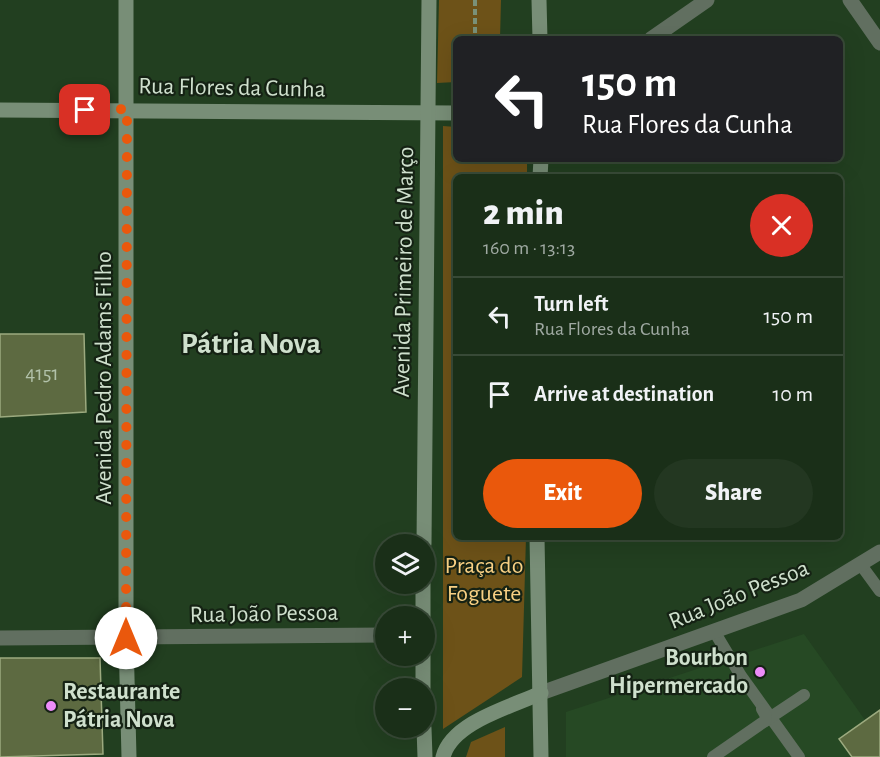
<!DOCTYPE html>
<meta charset="utf-8">
<style>
:root{--surface:#1a2f18;--page:#233721;--text:#f1f3f6;--muted:#9fa9a2;--line:#384a37;--accent:#ea580c}
body{margin:0;font-family:"Alegreya Sans",sans-serif;background:var(--page);color:var(--text);height:100vh;display:flex;flex-direction:column;font-size:22px;white-space:nowrap}
*{box-sizing:border-box;margin:0}
p{font-size:20px;color:var(--muted)}
.icon{flex:none;width:33px;height:33px;fill:none;stroke:currentColor;stroke-width:2;stroke-linecap:round;stroke-linejoin:round}
.map{position:relative;flex:1;overflow:hidden}
.panel{position:absolute;left:453px;top:174px;width:390px;height:366px;display:flex;flex-direction:column;background:var(--surface);border-radius:9px;box-shadow:0 6px 24px #0002,0 0 0 2px var(--line)}
.panel>*{flex:none}
.guide{position:absolute;left:453px;top:36px;width:390px;height:126px;border-radius:9px;box-shadow:0 6px 24px #0002,0 0 0 2px var(--line);background:#202124;color:#fff;overflow:hidden}
.controls{position:absolute;left:375px;top:534px;display:grid;gap:12px}
.controls a{display:grid;place-items:center;width:60px;height:60px;border-radius:50%;background:var(--surface);box-shadow:0 6px 24px #0002,0 0 0 2px var(--line);font-size:30px}
.pin{position:absolute;display:grid;place-items:center;width:51px;height:51px;color:#fff;margin:-26px;border-radius:12px;box-shadow:0 3px 9px #0006}
.me{position:absolute;width:66px;margin:-33px;rotate:0deg;stroke-linejoin:round;filter:drop-shadow(0 0 4px #0008)}
.turn{display:flex;align-items:center;gap:21px;height:126px;padding:0 30px;font-size:27px}
.turn .icon{width:78px;height:78px;stroke-width:2.5}
.turn b{display:block;font-size:42px;line-height:51px}
.round{display:grid;place-items:center;flex:none;width:63px;height:63px;border-radius:32px;background:var(--page)}
.overview{display:flex;align-items:center;justify-content:space-between;height:102px;padding:0 30px}
h1{font-size:36px;font-weight:800;line-height:45px}
.action{display:flex;gap:12px;margin-top:auto;padding:12px 30px}
.action a{flex:1;height:69px;border-radius:36px;background:var(--accent);color:#fff;font-size:24px;font-weight:800;line-height:69px;text-align:center}
.action a+a{background:var(--page);color:var(--text)}
ul{padding:0;list-style:none}
li{display:flex;align-items:center;gap:18px;height:78px;padding:0 30px;border-top:2px solid var(--line)}
li div{flex:1}
li b{display:block;font-size:22px}
li em{font-style:normal}
.map>svg:first-child{display:block}
.built{fill:#264924}
.green{fill:#6d5218}
.building{fill:#5d6a41;stroke:#9caa7f;stroke-width:1.5}
.lines{fill:none;stroke-linecap:round;stroke-linejoin:round}
.path{stroke:#7a9178;stroke-width:4;stroke-dasharray:6 3;stroke-linecap:butt}
.service{stroke:#616f60;stroke-width:12}
.minor{stroke:#616f60;stroke-width:15}
.tertiary{stroke:#616f60;stroke-width:15}
.secondary{stroke:#788e77;stroke-width:15}
.route{stroke:#ea580c;stroke-width:10;stroke-dasharray:0 18}
.poi-dot{fill:#ed8cf9;stroke:#152214;stroke-width:2}
.labels{text-anchor:middle;dominant-baseline:central;stroke-width:4.5;stroke-linejoin:round;paint-order:stroke}
.number-label{font-size:21px;fill:#b2c2aa}
.street-label{font-size:24px;fill:#cfe0cd;stroke:#152214}
.park-label{font-size:24px;fill:#f9d184;stroke:#152214}
.poi-label{font-size:24px;font-weight:bold;fill:#cfe0cd;stroke:#152214;text-anchor:end}
.district-label{font-size:30px;font-weight:bold;fill:#cfe0cd;stroke:#152214}
</style>
<div class="map">
<svg width="880" height="757" viewBox="0 0 880 757">
<rect width="100%" height="100%" fill="#223f20"/>
<!-- built -->
<polygon class="built" points="804,634 865,720 880,710 880,757 566,757 566,712"/>
<!-- green -->
<g class="green">
<polygon points="439,0 501,0 500,39 456,39 456,82 437,83"/>
<polygon points="443,126 456,127 456,159 527,159 527,177 456,177 456,537 526,537 522,677 443,729"/>
<polygon points="505,727 505,757 466,757 471,742"/>
</g>
<!-- building -->
<g class="building">
<polygon points="0,334 84,334 86,412 0,417"/>
<polygon points="0,658 100,658 103,754 0,757"/>
<polygon points="880,710 880,757 852,757 839,739"/>
</g>
<g class="lines">
<!-- path -->
<polyline class="path" points="475,0 475,39"/>
<!-- service -->
<g class="service">
<polyline points="861,565 880,591"/>
<polyline points="714,631 741,676 799,757"/>
<polyline points="765,721 804,695"/>
<polyline points="713,757 765,721 766,716 762,709"/>
</g>
<!-- minor -->
<g class="minor">
<polyline points="850,0 880,43"/>
<polyline points="0,638 386,635"/>
<polyline points="541,693 801,600 880,552"/>
</g>
<!-- tertiary -->
<polyline class="tertiary" points="651,39 707,0"/>
<!-- secondary -->
<g class="secondary">
<polyline points="126,0 126,638 129,757"/>
<polyline points="539,0 540,39"/>
<polyline points="0,110 456,113"/>
<polyline points="540,177 541,159"/>
<polyline points="537,537 541,757"/>
<polyline points="424,544 429,0"/>
<polyline points="423,616 423,584"/>
<polyline points="423,656 423,688"/>
<polyline points="424,728 425,757"/>
<path d="M443,757C452,722 511,707 541,693"/>
</g>
</g>
<g class="lines">
<!-- route -->
<polyline class="route" points="85,110 127,109 126,638"/>
</g>
<!-- markers -->
<g class="poi-dot">
<circle cx="760" cy="672" r="6"/>
<circle cx="51" cy="706" r="6"/>
</g>
<g class="labels">
<!-- number labels -->
<g class="number-label">
<text x="42" y="373">4151</text>
</g>
<!-- street labels -->
<g class="street-label">
<text transform="translate(232 88) rotate(1)">Rua Flores da Cunha</text>
<text transform="translate(404 272) rotate(-89)">Avenida Primeiro de Março</text>
<text transform="translate(104 378) rotate(-90)">Avenida Pedro Adams Filho</text>
<text transform="translate(739 595) rotate(-22)">Rua João Pessoa</text>
<text transform="translate(264 614) rotate(-1)">Rua João Pessoa</text>
</g>
<!-- park labels -->
<g class="park-label">
<text x="484" y="566">Praça do<tspan x="484" dy="28">Foguete</tspan></text>
</g>
<!-- poi labels -->
<g class="poi-label">
<text x="748" y="658">Bourbon<tspan x="748" dy="28">Hipermercado</tspan></text>
<text x="63" y="692" text-anchor="start">Restaurante<tspan x="63" dy="28">Pátria Nova</tspan></text>
</g>
<!-- district labels -->
<g class="district-label">
<text x="251" y="344">Pátria Nova</text>
</g>
</g>
</svg>
<div class="controls">
<a><svg class="icon" aria-label="layers" viewBox="0 0 24 24"><path d="M12 4l9 5-9 5-9-5zM3 14l9 5 9-5"/></svg></a>
<a>+</a>
<a>−</a>
</div>
<div class="pin" style="left:85px;top:110px;background:#d93025"><svg class="icon" aria-label="arrive" viewBox="0 0 24 24"><path d="M6 21V4h12l-3 4 3 4H6"/></svg></div>
<svg class="me" style="left:126px;top:638px" viewBox="-20 -20 40 40"><circle r="19" fill="#fff"/><path d="M0-13L10 11 0 6-10 11z" fill="#ea580c"/></svg>
<div class="guide">
<div class="turn"><svg class="icon" aria-label="left" viewBox="0 0 24 24"><path d="M17 20v-9H6M10 6l-5 5 5 5"/></svg><div><b>150 m</b>Rua Flores da Cunha</div></div>
</div>
<section class="panel">
<div class="overview"><div><h1>2 min</h1><p>160 m · 13:13</p></div><a class="round" style="background:#d93025;color:#fff"><svg class="icon" aria-label="close" viewBox="0 0 24 24"><path d="M6 6l12 12M18 6L6 18"/></svg></a></div>
<ul>
<li><svg class="icon" aria-label="left" viewBox="0 0 24 24"><path d="M17 20v-9H6M10 6l-5 5 5 5"/></svg><div><b>Turn left</b><p>Rua Flores da Cunha</p></div><em>150 m</em></li>
<li><svg class="icon" aria-label="arrive" viewBox="0 0 24 24"><path d="M6 21V4h12l-3 4 3 4H6"/></svg><div><b>Arrive at destination</b></div><em>10 m</em></li>
</ul>
<div class="action"><a>Exit</a><a>Share</a></div>
</section>
</div>
